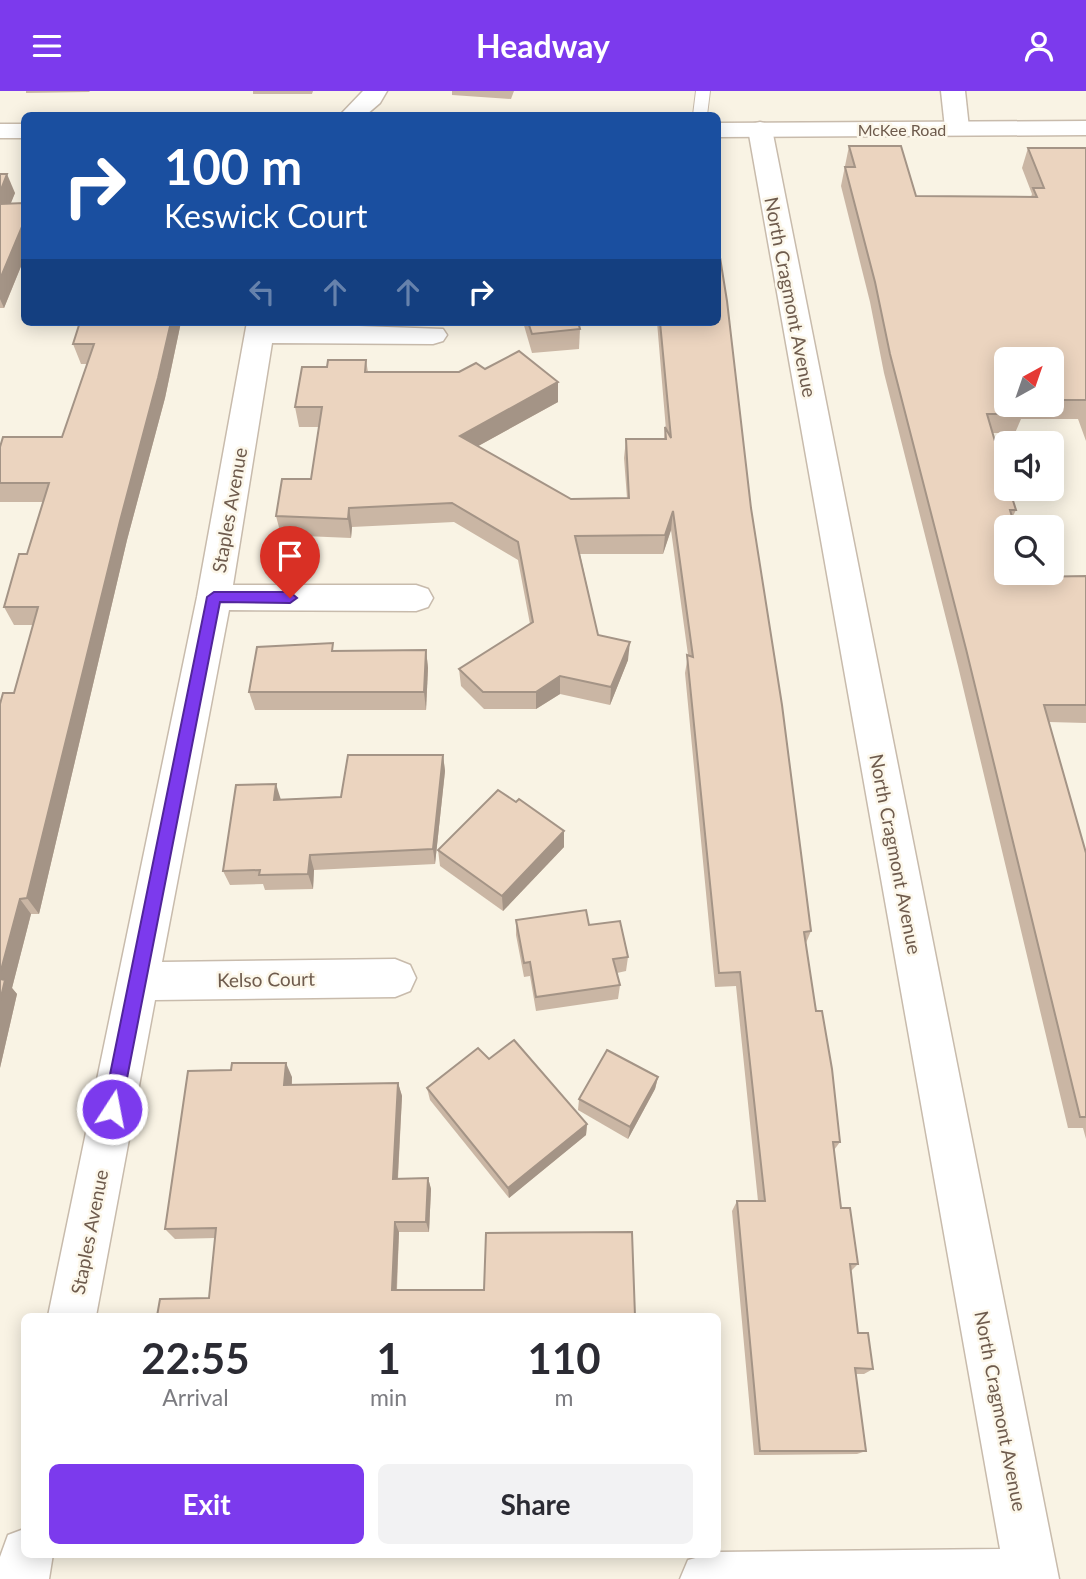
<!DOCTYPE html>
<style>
:root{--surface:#fff;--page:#f2f2f3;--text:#2b2b33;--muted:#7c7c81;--accent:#7c3aed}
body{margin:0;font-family:Lato,sans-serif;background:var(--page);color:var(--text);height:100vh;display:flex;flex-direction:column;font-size:26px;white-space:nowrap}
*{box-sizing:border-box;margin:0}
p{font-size:23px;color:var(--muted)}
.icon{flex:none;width:38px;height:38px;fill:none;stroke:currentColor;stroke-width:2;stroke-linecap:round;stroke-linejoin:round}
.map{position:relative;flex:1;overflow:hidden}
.drawer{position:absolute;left:21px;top:1222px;width:700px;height:245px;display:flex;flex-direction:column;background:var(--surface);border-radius:10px;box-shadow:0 4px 18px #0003}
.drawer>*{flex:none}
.top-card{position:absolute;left:21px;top:21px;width:700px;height:214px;border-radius:10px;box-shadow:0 4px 18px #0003;background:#1a4fa0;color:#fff;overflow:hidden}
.needle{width:46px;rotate:40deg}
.fabs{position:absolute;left:994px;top:256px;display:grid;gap:14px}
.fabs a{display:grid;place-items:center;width:70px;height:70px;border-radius:10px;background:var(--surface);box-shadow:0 4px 18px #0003;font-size:35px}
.pin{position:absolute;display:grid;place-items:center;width:60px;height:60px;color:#fff;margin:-72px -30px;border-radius:50% 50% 50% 0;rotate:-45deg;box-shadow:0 0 7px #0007}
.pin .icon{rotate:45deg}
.me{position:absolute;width:77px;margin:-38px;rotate:11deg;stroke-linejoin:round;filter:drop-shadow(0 0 5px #0008)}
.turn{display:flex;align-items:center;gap:24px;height:147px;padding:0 28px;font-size:32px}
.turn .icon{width:91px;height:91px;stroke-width:2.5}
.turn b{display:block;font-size:49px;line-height:60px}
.lanes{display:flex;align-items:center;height:66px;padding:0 28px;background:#0003;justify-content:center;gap:35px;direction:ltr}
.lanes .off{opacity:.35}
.eta{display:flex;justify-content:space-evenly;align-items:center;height:119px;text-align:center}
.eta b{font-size:42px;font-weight:700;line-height:49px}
.button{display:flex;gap:14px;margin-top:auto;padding:14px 28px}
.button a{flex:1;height:80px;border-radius:10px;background:var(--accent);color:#fff;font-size:28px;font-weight:700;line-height:80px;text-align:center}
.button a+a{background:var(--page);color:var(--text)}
header{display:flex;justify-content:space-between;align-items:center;height:91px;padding:0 28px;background:var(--accent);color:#fff;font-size:32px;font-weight:700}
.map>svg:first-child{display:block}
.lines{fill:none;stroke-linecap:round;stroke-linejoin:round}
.service-casing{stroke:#c8bbac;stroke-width:2}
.minor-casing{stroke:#c8bbac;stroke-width:3}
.tertiary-casing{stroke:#c8bbac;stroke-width:3}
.service{fill:#fff;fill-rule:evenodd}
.minor{fill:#fff;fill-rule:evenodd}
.tertiary{fill:#fff;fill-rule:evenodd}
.wall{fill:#cab6a4;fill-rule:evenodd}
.shaded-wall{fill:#a49486}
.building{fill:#ebd4bf;stroke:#a49486;stroke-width:2}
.route{fill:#7c3aed;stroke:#51269a;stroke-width:2}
.labels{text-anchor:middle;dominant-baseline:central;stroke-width:5;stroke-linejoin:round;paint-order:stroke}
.far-street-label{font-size:16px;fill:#6e5b4d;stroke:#fcf7ea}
.street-label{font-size:19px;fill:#6e5b4d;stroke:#fcf7ea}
</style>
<header><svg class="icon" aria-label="menu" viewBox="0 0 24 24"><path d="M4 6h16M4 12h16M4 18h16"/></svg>Headway<svg class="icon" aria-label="person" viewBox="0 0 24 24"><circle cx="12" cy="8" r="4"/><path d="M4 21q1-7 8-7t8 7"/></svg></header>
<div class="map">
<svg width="1086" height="1488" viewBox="0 0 1086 1488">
<rect width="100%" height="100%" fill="#f9f3e4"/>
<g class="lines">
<!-- service casing -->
<g class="service-casing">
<polygon id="service" points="696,0 710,0 707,24 693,24"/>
</g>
<!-- minor casing -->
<g class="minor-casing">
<g id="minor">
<polygon points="363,0 387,0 380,12 366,24 340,24"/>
<polygon points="941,0 965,0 969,37 966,42 948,42 945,37"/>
<polygon points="760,31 769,33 772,38 1059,1488 680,1488 688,1469 718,1461 1000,1458 748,38 751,33"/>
<polygon points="247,231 443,238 447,244 443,250 433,253 272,252 233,494 416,494 428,498 433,507 428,516 416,520 229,519 162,871 395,868 410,874 416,887 410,900 395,906 155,909 96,1225 48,1225 197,506"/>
<polygon points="24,1438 24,1463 53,1463 49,1488 0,1488 0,1466 8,1444"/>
</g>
</g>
<!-- tertiary casing -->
<g class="tertiary-casing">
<g id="tertiary">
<polygon points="1086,30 1086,44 718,46 718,32"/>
<rect x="0" y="33" width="24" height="14"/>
</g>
</g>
<!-- service -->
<use href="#service" class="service"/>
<!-- minor -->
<use href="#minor" class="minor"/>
<!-- tertiary -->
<use href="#tertiary" class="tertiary"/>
</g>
<!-- wall -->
<g class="wall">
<polygon points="26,0 90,0 89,1 26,2"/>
<polygon points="253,0 313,0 312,3 253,3"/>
<polygon points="452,0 514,0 511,8 452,4"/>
<path d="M849,55L916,105L1031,106L1032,103L1022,77L1028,57H1086V350L1078,328H1021L1015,342H992L1016,419L1012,427L1030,486L1086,485V632L1049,631L1086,762V1048L1083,1037H1068L958,575L884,282L870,211L841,95ZM1052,268V313H1006Z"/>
<polygon points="0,83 15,102 10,113 24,112 24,168 4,217 0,217"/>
<polygon points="80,231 181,231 165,307 127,449 39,823 31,823 12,897 17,903 0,977 14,602 33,534 14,534 4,516 27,463 43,411 0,411 0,356 62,346 87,273 81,273 73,253"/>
<polygon points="523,231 578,231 580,238 579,258 532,262"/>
<polygon points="657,231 718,231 751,417 811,840 806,852 816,920 840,1051 834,1059 841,1117 858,1173 850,1181 858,1242 873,1278 864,1283 856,1283 866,1360 857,1363 754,1364 732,1120 737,1110 758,1110 736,895 715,896 685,582 688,564 671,439 663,463 580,463 598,544 628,569 610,614 560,603 536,618 484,618 461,595 459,578 530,533 518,469 454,431 352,436 351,447 281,444 276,425 311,388 319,336 299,336 295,316 327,276 366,269 368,281 459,281 485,278 558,311 478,355 571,408 627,407 624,367 626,348 664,348 665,336 666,339"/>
<polygon points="426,559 428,577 426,619 255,619 249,601 335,560"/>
<polygon points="443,664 445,680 435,773 314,779 313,798 265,799 263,793 230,794 223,780 281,709 341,706"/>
<polygon points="564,756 503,820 440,775 438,759"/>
<polygon points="516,829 589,834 628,866 626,880 617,882 620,894 618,908 536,920 530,885 524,886 516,844"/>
<polygon points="489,968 587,1033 586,1044 509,1107 430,1009 427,997"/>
<polygon points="231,979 292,986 292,994 398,992 402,1005 398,1088 428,1087 431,1098 429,1141 399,1141 397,1199 635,1225 209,1207 215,1147 175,1148 165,1138"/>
<polygon points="658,986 655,998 628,1048 578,1019 579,1008"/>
</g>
<!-- shaded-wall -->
<g class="shaded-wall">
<polygon points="7,83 15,102 3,132 0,125 0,101"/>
<polygon points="24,131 24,168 4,217 0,208 0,188"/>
<polygon points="171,231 181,231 165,307 127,449 39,823 27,807 120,430"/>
<polygon points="558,291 558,311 462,364 460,345"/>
<polygon points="349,417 352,436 351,447 348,428"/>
<polygon points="673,420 671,439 663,463 665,444"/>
<polygon points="630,551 628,569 610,614 611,596"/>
<polygon points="426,559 428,577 426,619 424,601"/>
<polygon points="560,585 560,603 536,618 536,601"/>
<polygon points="443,664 445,680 435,773 433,758"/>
<polygon points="276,693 281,709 274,709"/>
<polygon points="564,740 564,756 503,820 502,805"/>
<polygon points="310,764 314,779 313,798 308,783"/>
<polygon points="20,808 31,823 12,897 17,903 0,977 0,883"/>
<polygon points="286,972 292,986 291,1007 284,994"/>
<polygon points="658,986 655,998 628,1048 630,1036"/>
<polygon points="398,992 402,1005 397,1099 393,1088"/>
<polygon points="587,1033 586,1044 509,1107 508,1097"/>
<polygon points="428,1087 431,1098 429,1141 426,1131"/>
<polygon points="395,1131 399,1141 396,1207 392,1199"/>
</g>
<!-- building -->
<g class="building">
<polygon points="849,55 901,55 916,105 1037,106 1033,97 1044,97 1028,57 1086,57 1086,309 1052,309 1052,268 1006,268 1006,313 1020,313 1023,323 987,323 1006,388 1006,397 1009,397 1016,419 1010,419 1015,436 1006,436 1006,481 1028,481 1030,486 1086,485 1086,614 1044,614 1086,762 1086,1026 1080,1026 966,558 890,263 875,191 845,76 855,76"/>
<polygon points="0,83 7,83 0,101"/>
<polygon points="24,112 24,131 0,188 0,113"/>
<polygon points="718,154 727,210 751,417 782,614 811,840 804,841 816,920 822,920 832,978 840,1051 833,1051 841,1117 850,1117 858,1173 850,1173 858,1242 868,1242 873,1278 855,1277 866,1360 760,1360 737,1110 765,1110 740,881 719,882 687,564 693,566 673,420 665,444 575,445 598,544 630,551 611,596 560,585 536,601 483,601 459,578 533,531 518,451 452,412 349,417 348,428 276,425 282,388 311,388 322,316 295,316 302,276 327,276 328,269 366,269 365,281 459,281 476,272 485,278 519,260 558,291 460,345 571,408 629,407 626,348 666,348 665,336 671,347 660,231 718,231"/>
<polygon points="80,231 171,231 158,287 120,430 27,807 20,808 0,883 0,613 3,602 14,602 38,516 4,516 19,463 27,463 49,392 0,392 0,356 3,346 62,346 94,253 73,253"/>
<polygon points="528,231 578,231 580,238 532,243"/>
<polygon points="333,552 332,560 426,559 424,601 249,601 257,556"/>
<polygon points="348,664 443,664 433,758 310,764 308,783 259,784 260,779 223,780 236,694 276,693 274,709 341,706"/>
<polygon points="498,699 516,711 519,708 564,740 502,805 438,759"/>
<polygon points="586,819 589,834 620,830 628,866 613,868 620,894 536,906 530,871 524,872 516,829"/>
<polygon points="0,888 5,889 0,910"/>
<polygon points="514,949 587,1033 508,1097 427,997 478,957 489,968"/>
<polygon points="607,959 658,986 630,1036 579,1008"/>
<polygon points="232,972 286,972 284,994 398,992 393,1088 428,1087 426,1131 395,1131 392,1199 484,1199 486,1142 632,1141 635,1225 157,1225 160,1208 209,1207 216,1137 165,1138 188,980 231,979"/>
</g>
<!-- route -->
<polygon class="route" points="214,501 290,501 297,507 290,512 220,511 121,1018 118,1025 112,1027 106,1025 103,1018 207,506"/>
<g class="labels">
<!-- far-street labels -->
<g class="far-street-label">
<text x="902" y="38">McKee Road</text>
</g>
<!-- street labels -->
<g class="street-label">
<text transform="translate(791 206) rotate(79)">North Cragmont Avenue</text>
<text transform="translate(229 419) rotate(-80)">Staples Avenue</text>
<text transform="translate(896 763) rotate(79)">North Cragmont Avenue</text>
<text transform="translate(266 888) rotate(-1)">Kelso Court</text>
<text transform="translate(89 1141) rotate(-79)">Staples Avenue</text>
<text transform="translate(1001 1320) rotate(79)">North Cragmont Avenue</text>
</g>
</g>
</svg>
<div class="fabs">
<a><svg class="needle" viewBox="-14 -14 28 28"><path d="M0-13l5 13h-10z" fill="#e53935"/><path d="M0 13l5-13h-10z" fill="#7c7c81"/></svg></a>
<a><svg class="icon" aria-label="sound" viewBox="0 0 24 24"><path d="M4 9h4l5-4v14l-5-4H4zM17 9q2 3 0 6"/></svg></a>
<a><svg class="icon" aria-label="search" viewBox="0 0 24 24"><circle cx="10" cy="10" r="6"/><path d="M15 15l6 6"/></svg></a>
</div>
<div class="pin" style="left:290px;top:507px;background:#d93025"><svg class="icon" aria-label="arrive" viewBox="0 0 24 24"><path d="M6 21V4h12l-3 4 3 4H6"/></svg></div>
<svg class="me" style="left:112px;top:1018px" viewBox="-20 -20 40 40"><circle r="17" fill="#7c3aed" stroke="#fff" stroke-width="3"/><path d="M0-11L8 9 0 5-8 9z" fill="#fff"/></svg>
<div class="top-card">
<div class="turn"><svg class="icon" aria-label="right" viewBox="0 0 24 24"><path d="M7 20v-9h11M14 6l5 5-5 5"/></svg><div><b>100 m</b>Keswick Court</div></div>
<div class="lanes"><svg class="icon off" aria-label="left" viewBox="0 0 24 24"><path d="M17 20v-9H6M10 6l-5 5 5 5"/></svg><svg class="icon off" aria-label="ahead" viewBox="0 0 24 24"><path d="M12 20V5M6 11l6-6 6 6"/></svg><svg class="icon off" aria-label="ahead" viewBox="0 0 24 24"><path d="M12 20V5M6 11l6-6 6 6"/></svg><svg class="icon" aria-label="right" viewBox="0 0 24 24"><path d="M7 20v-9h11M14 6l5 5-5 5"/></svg></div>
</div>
<section class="drawer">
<div class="eta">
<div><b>22:55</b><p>Arrival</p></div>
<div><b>1</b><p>min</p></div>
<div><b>110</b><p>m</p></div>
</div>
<div class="button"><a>Exit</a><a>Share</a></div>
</section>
</div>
